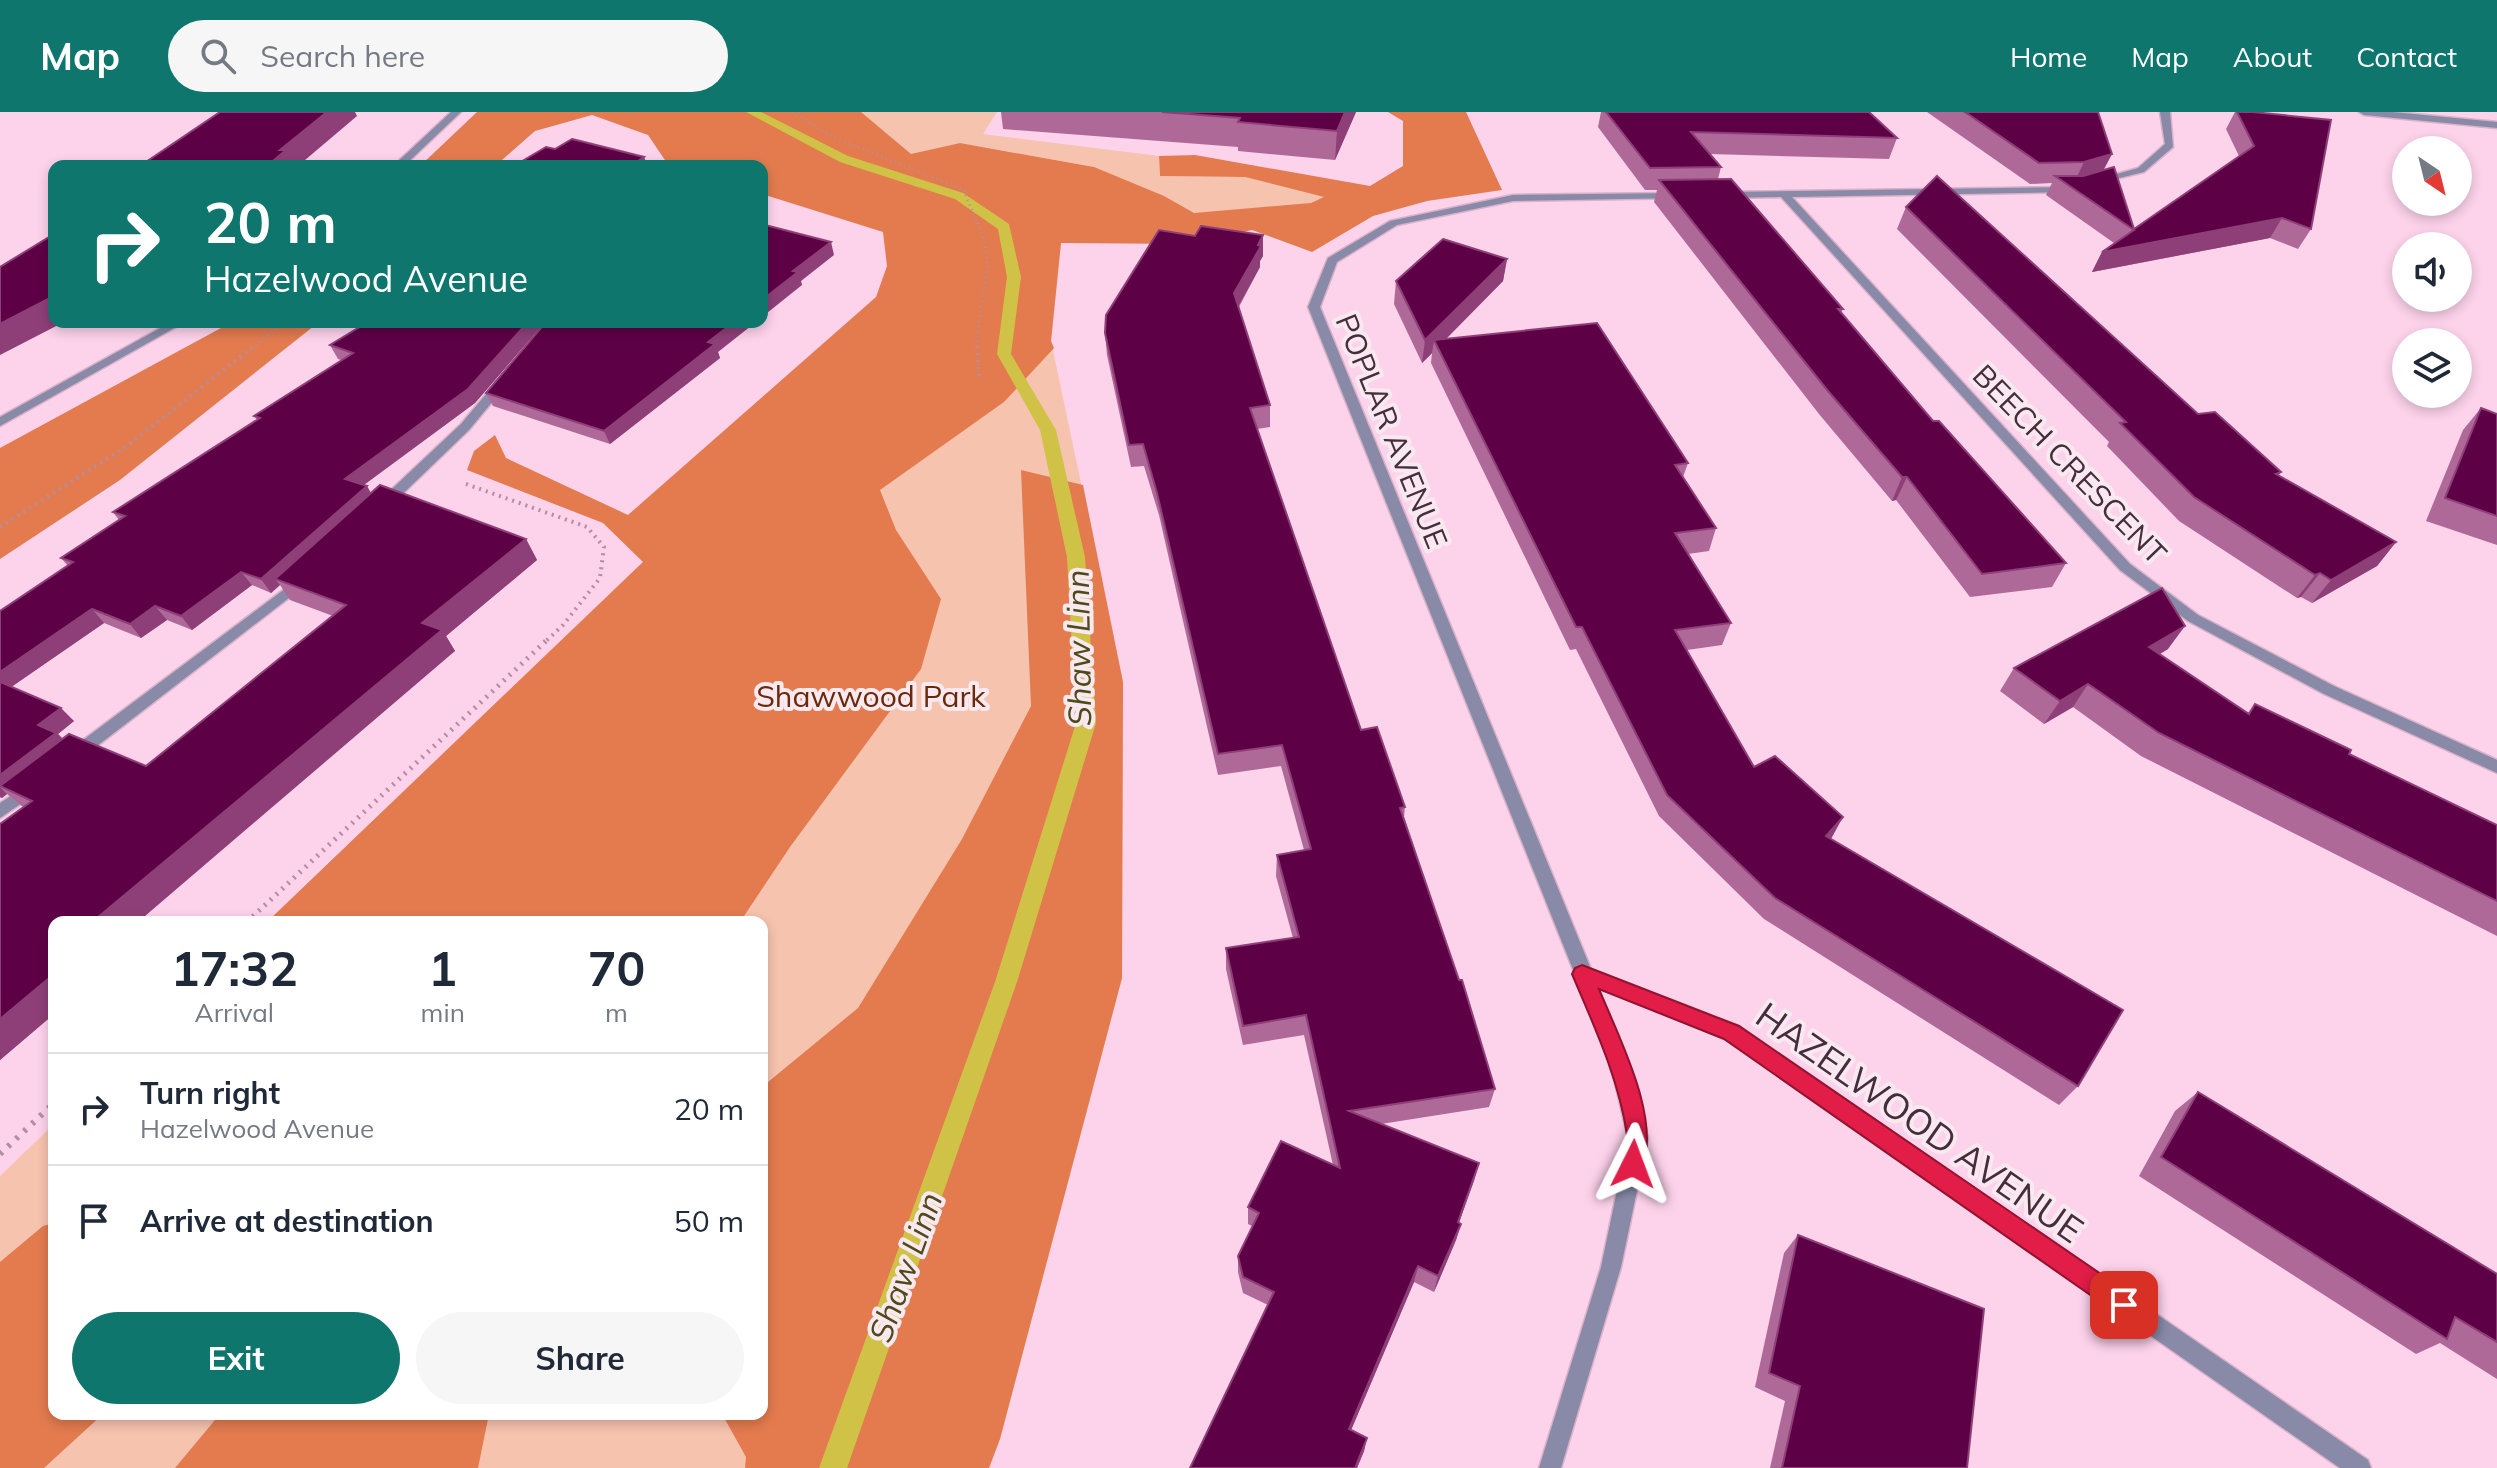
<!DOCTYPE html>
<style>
:root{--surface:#fff;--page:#f6f6f7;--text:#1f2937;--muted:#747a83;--line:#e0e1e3;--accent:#0f766e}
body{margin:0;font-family:Mulish,sans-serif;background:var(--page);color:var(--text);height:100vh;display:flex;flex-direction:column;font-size:30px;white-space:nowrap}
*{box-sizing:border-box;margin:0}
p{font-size:26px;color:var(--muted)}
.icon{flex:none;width:44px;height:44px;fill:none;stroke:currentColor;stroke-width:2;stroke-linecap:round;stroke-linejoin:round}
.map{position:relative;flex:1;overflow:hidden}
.side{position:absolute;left:48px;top:804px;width:720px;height:504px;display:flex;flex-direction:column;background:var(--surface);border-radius:16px;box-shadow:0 4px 12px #0003}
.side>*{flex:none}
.hud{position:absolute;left:48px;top:48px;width:720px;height:168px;border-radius:16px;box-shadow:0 4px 12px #0003;background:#0f766e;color:#fff;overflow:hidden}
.needle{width:52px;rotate:145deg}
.tools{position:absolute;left:2392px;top:24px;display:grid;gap:16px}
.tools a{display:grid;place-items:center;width:80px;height:80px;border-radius:50%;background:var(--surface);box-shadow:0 4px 12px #0003;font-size:40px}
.pin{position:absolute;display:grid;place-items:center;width:68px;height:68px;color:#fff;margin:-34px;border-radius:16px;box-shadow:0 4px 12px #0006}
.me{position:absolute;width:88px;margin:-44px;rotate:3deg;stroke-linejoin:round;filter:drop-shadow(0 0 6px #0008)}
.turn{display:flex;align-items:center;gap:28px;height:168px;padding:0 24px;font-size:36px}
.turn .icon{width:104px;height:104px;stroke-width:2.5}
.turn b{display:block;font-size:56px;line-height:68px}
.eta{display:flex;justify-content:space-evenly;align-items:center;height:136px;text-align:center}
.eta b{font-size:48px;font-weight:700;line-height:56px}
.button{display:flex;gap:16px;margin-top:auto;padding:16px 24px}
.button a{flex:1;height:92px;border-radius:48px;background:var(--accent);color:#fff;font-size:32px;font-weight:700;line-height:92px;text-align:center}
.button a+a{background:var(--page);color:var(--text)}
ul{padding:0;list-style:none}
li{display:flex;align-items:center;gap:24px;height:112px;padding:0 24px;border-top:2px solid var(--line)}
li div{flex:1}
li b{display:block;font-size:30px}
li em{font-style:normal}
header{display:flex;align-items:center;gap:48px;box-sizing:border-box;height:112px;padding:0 40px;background:var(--accent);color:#fff}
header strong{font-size:38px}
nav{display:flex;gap:44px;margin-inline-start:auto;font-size:28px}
.search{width:560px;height:72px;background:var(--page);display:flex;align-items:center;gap:20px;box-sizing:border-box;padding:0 28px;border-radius:44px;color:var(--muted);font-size:30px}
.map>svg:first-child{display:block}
.green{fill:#f6c3ae;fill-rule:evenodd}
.forest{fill:#e37b4f}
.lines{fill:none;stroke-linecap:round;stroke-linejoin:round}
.stream{fill:#d0c247;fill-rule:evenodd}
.minor-casing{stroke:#d9b1c8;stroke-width:3}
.tertiary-casing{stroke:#d9b1c8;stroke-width:3}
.path-far3{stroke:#b28ea3;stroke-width:3;stroke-dasharray:1 4;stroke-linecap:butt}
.path-far2{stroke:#b28ea3;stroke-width:4;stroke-dasharray:2 5;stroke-linecap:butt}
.path-far1{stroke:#b28ea3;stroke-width:5;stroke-dasharray:2 6;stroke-linecap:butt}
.path{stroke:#b28ea3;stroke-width:6;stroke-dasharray:3 8;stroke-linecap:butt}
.minor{fill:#888aa7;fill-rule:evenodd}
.tertiary{fill:#888aa7;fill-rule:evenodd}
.wall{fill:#ae6998;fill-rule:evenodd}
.shaded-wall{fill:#8e3f78}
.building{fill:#5e0046;stroke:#8e3f78;stroke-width:2}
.route{fill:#e11d48;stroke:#92132f;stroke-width:2}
.labels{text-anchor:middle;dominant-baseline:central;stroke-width:8;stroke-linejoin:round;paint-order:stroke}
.street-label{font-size:30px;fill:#472c3c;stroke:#f8e9f1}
.park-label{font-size:30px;fill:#6b2908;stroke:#f8e9f1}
.water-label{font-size:32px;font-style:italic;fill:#504a19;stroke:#f8e9f1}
.near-street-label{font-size:36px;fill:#472c3c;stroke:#f8e9f1}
</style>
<header>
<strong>Map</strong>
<div class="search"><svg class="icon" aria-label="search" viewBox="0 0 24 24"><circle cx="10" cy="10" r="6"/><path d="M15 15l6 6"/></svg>Search here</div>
<nav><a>Home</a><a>Map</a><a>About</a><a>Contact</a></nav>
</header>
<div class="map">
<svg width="2497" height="1356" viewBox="0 0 2497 1356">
<rect width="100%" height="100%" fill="#fdd2eb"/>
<!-- green -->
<path class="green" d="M617,0H997L983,22L1159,44L1160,64L1245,65L1325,85L1311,91L1061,131L1051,229L1123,570L1122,866L1000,1327L989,1356H0V1064L54,1012V1302H762V810H267L643,450L973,168L762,54ZM960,31L1090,54L913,42Z"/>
<!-- forest -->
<g class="forest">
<polygon points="477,0 861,0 911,42 960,31 1094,55 1164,84 1194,101 1311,91 1324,85 1245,65 1160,64 1159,44 1195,43 1370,74 1403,54 1403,9 1388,0 1466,0 1502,78 1427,89 1373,104 1312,140 1252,118 1190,132 1061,131 1051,229 1054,236 1004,290 880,378 896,418 941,487 921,557 790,735 740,810 267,810 643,450 603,411 467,358 474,339 495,323 506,346 628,403 876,185 887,154 883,120 762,82 762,54 669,54 648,23 592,3 535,19 495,54 420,54"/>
<polygon points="232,210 319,210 120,368 0,447 0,336"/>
<polygon points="1021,358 1083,373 1123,570 1122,866 1000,1327 989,1356 745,1356 746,1345 722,1302 762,1302 762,975 858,896 962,727 1031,594"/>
<polygon points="54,1111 54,1302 103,1302 44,1356 0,1356 0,1150 43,1114"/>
<polygon points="220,1302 489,1302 478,1356 175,1356"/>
</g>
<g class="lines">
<!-- stream -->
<polygon class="stream" points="746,0 761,0 848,44 963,81 1009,112 1021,165 1011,242 1056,318 1085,445 1096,611 1017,870 847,1356 819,1356 995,870 1076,611 1067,445 1040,318 997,242 1007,165 998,117 955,87 840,50"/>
<!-- minor casing -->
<g class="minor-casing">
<g id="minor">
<polygon points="451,0 461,0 404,54 393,54"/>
<polygon points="2160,0 2170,0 2173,35 2144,60 2095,72 2095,68 2138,56 2165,32"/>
<polygon points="2073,75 2074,77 2069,80 1792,85 2130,452 2198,503 2334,574 2497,648 2497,661 2324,582 2188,509 2120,458 1781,85 1724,86 1719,83 1724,80"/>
<polygon points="1677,81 1681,82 1681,86 1513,89 1397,113 1337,150 1320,195 1591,857 1739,914 2368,1348 2371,1356 2340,1356 1725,926 1598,876 1628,950 1648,1026 1621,1155 1561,1356 1539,1356 1601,1155 1628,1026 1610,950 1308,195 1328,146 1390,109 1513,83"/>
<polygon points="171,210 185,210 0,314 0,305"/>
<polygon points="501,268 507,272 469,318 388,396 378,396 378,390 461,312 497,269"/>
<polygon points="302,464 309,469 307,472 79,648 67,648 65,644 67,640"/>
<polygon points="32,670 38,672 40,676 38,680 0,706 0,691"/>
</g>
</g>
<!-- tertiary casing -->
<g class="tertiary-casing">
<polygon id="tertiary" points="2359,0 2393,0 2497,10 2497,16 2364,3"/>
</g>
<!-- path-far3 -->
<g class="path-far3">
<path d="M792,0L833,25L964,78C971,99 987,127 987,149C987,179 976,206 977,236"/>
<polyline points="252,236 285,210"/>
</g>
<!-- path-far2 -->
<g class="path-far2">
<polyline points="977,234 979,267"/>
<polyline points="466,372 587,415 604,435 600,466 563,513 545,530"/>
<polyline points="0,415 127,334 254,234"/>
</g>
<!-- path-far1 -->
<polyline class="path-far1" points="247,810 547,528"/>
<!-- path -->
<polyline class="path" points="0,1042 54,991"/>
<!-- minor -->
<use href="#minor" class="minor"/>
<!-- tertiary -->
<use href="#tertiary" class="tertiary"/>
</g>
<!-- wall -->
<g class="wall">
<polygon points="1001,0 1356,0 1335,48 1238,39 1238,35 1003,17"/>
<polygon points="1601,0 1869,0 1897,26 1889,47 1710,42 1721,55 1718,67 1843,197 1841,201 1933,309 2066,451 2052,475 1970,485 1896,388 1892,389 1819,302 1654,90 1657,78 1645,78 1598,15"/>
<polygon points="1927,0 2098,0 2104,58 2134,117 2239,44 2226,17 2235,0 2253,0 2311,117 2298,137 2270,126 2092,160 2102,140 2114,131 2046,83 2052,71 2030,72"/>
<polygon points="1906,95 2281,360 2279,363 2396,430 2377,454 2312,491 2301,485 2297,486 2179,409 2107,334 2109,330 1897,117"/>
<polygon points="1263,123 1263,144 1260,149 1260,155 1239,195 1270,293 1270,315 1257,317 1361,618 1405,695 1404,705 1495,977 1489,995 1381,1012 1479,1051 1459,1111 1461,1112 1456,1128 1434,1180 1414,1170 1351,1318 1367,1326 1364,1339 1357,1356 1190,1356 1268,1193 1243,1181 1238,1160 1238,1144 1252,1114 1248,1112 1248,1095 1333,1053 1304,923 1243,933 1226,857 1226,836 1293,826 1276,764 1277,743 1304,738 1281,654 1218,663 1159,403 1144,354 1131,355 1107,243 1105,221 1195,124"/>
<polygon points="1507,147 1503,169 1446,227 1688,351 1683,365 1716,416 1709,439 1688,442 1731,511 1722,533 1687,538 1754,655 1831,727 2078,974 2059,993 1764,807 1659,704 1576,537 1570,538 1431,251 1432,241 1422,251 1394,192 1396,169"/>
<path d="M545,210L475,291L364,373L371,381L526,427L537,448L446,524L455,539L54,810V902L0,948V712L23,695L7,682L2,686L0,685V499L68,454L61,446L119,408L113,400L257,308L254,304L341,248L338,247L330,233ZM252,473L271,481L280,473L290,488L333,504L146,654L63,627L58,622L74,609L11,575L104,511L141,526L167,508L192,518Z"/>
<polygon points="718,240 720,246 610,332 493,294 486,281"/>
<polygon points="2481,296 2497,302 2497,433 2426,409 2463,318"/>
<polygon points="2168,537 2160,542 2248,601 2255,592 2349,642 2497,713 2497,824 2141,644 2073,595 2044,612 2000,579 2014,556"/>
<polygon points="2198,980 2497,1162 2497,1267 2440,1231 2416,1242 2139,1064 2175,999"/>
<polygon points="1798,1123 1967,1356 1770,1356 1785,1289 1755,1275 1784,1141"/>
</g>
<!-- shaded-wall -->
<g class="shaded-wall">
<polygon points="327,0 355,0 357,4 298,54 267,54 280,38"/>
<polygon points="1345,0 1356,0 1335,48 1337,19"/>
<polygon points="2112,42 2101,63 2074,71 2084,50"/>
<polygon points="644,45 648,54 630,54"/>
<polygon points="2282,106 2270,126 2092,160 2102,140"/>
<polygon points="1263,123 1263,144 1260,149 1260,155 1234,202 1234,181"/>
<polygon points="831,130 834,143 801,169 802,173 762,205 762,188 793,159"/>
<polygon points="1507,147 1503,169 1437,236 1434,228 1432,241 1422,251 1425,228"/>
<polygon points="54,184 54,210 64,210 0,243 0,212"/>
<polygon points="528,210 545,210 475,291 354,380 345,367"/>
<polygon points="734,210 756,210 718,240 720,246 610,332 604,319 708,230"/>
<polygon points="1902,365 1907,365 1896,388 1892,389"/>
<polygon points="367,374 375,388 275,467 280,473 271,481 261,467"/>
<polygon points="526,427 537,448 446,524 455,539 138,810 102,810 97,806 422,511"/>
<polygon points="2396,430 2377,454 2312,491 2331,468"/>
<polygon points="241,460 252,473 192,518 181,504"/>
<polygon points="2320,461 2301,485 2297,486 2315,463"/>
<polygon points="155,494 167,508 141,526 130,512"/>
<polygon points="92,497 104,511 4,580 0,576 0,560"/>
<polygon points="2185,514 2168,537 2133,558 2149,535"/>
<polygon points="2088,572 2073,595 2044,612 2060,589"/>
<polygon points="61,596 74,609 58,622 70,634 0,675 0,663 38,613"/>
<polygon points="0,675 7,682 2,686 0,685"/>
<polygon points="1843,705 1831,727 1826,724"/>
<polygon points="54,862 54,902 0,948 0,907"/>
<polygon points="1479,1051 1474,1069 1453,1127 1458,1110"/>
<polygon points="1461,1112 1456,1128 1434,1180 1438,1164"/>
<polygon points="1418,1154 1414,1170 1346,1330 1349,1317"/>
<polygon points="1367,1326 1364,1339 1357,1356 1355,1356"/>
</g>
<!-- building -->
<g class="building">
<polygon points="220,0 327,0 280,38 286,38 267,54 140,54"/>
<polygon points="1162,0 1345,0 1337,19 1238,10 1240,6"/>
<polygon points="1606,0 1869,0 1897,26 1691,20 1721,55 1650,56"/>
<polygon points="1965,0 2098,0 2112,42 2084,50 2039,51"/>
<polygon points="2237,0 2253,0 2331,8 2311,117 2282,106 2102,140 2134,118 2055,64 2083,64 2114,55 2134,117 2254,34"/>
<polygon points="572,27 644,45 630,54 514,54 546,35 555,37"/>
<polygon points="1937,64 2198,302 2215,300 2281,360 2276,362 2396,430 2331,468 2320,461 2315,463 2194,385 2120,311 2126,310 1906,95"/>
<polygon points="1731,67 1843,197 1838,197 1933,309 1939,309 2066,451 1982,462 1907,365 1902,365 1828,279 1659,68"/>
<polygon points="765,113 831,130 793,159 798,160 762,188 762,114"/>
<polygon points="1201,114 1263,123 1258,133 1261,134 1234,181 1270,293 1250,296 1361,618 1377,615 1405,695 1400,696 1459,868 1462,868 1495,977 1349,999 1479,1051 1458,1110 1461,1112 1438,1164 1418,1154 1349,1317 1367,1326 1355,1356 1190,1356 1274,1180 1243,1165 1238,1144 1259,1101 1248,1095 1281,1029 1340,1056 1306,903 1243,914 1226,836 1299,825 1277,743 1311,737 1282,633 1218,642 1157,381 1143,332 1129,333 1105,221 1106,203 1159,118 1195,124"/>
<polygon points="54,122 54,184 0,212 0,155"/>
<polygon points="1443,127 1507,147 1425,228 1396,169"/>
<polygon points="368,210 528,210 468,277 345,367 367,374 261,467 241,460 181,504 155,494 130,512 92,497 0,560 0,499 73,450 61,446 125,404 113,400 260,306 254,304 353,241 330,233"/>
<polygon points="546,210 734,210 708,230 715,232 604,319 486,281"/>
<polygon points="1597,211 1688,351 1675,353 1716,416 1675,421 1731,511 1675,518 1754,655 1775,644 1843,705 1826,724 2123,898 2078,974 1775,786 1667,683 1582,515 1576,515 1434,228"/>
<polygon points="2481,296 2497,302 2497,404 2445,386"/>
<polygon points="380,373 526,427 422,511 442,518 97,806 106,810 54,810 54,862 0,907 0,712 32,689 0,674 69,622 146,654 346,493 275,467"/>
<polygon points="2162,476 2185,514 2149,535 2249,602 2255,592 2351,638 2349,642 2497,713 2497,789 2159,621 2088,572 2060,589 2014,556"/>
<polygon points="0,570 61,596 38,613 56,621 0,663"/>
<polygon points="2198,980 2497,1162 2497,1230 2455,1205 2447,1227 2161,1045"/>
<polygon points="1798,1123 1984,1197 1967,1356 1782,1356 1800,1274 1769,1261"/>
</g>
<!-- route -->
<path class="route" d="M1582,853L1739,914L2133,1184L2136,1193L2133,1201L2124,1205L2116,1201L1724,927L1599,877C1619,926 1663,1009 1641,1059L1633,1063L1625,1059C1619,1047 1628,1036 1627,1023C1619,967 1594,914 1572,862L1575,856Z"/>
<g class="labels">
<!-- street labels -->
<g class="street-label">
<text transform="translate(1392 319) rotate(68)">POPLAR AVENUE</text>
<text transform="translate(2070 352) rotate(46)">BEECH CRESCENT</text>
</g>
<!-- park labels -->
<g class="park-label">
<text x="871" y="584">Shawwood Park</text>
</g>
<!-- water labels -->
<g class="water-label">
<text transform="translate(1078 536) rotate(-91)">Shaw Linn</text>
<text transform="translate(905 1155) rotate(-70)">Shaw Linn</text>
</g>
<!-- near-street labels -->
<g class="near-street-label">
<text transform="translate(1920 1010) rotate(35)">HAZELWOOD AVENUE</text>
</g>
</g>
</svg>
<div class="tools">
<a><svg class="needle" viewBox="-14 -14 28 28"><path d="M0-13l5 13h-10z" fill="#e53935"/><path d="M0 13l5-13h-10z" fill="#747a83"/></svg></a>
<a><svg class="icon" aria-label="sound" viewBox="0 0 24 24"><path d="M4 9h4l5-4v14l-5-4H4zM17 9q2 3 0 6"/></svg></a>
<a><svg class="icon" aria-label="layers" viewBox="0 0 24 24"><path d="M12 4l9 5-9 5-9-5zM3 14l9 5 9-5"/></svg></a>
</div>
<div class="pin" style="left:2124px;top:1193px;background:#d93025"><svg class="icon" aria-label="arrive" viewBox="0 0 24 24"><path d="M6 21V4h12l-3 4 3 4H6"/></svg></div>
<svg class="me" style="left:1633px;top:1052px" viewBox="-20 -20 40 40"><path d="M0-17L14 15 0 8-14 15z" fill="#e11d48" stroke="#fff" stroke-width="4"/></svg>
<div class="hud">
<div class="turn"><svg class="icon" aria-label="right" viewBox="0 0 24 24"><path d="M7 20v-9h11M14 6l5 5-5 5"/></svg><div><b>20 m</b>Hazelwood Avenue</div></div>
</div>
<section class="side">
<div class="eta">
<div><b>17:32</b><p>Arrival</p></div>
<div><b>1</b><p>min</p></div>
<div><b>70</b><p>m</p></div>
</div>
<ul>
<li><svg class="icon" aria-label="right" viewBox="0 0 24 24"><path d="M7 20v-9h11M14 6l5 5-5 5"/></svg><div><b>Turn right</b><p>Hazelwood Avenue</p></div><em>20 m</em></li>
<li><svg class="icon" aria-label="arrive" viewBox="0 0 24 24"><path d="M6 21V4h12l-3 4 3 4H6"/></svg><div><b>Arrive at destination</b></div><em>50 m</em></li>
</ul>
<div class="button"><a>Exit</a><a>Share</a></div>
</section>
</div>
